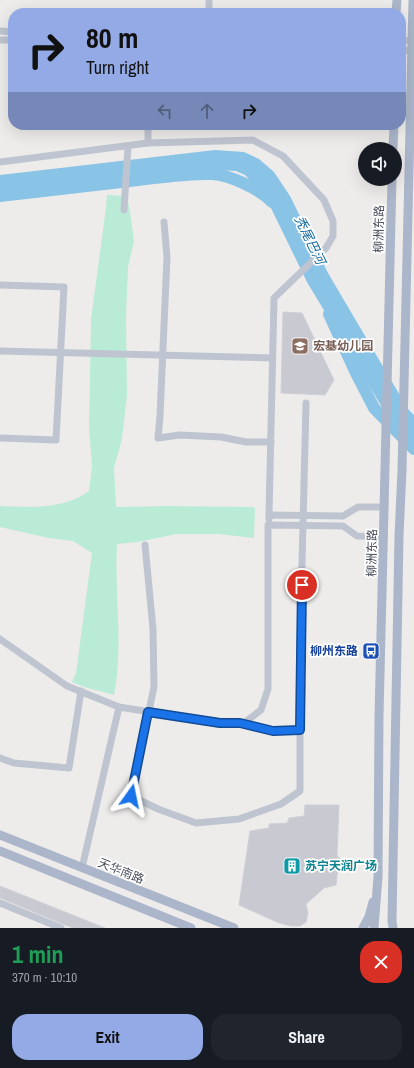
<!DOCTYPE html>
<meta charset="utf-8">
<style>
:root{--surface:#171b24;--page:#20242c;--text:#f1f3f6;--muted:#9ea1a6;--accent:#93aae6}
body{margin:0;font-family:"Archivo Narrow","Noto Sans SC",sans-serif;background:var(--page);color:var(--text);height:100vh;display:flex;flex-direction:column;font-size:15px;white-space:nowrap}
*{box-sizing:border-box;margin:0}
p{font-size:13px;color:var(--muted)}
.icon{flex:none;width:22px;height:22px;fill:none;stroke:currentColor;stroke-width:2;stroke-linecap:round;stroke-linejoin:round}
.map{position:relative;height:928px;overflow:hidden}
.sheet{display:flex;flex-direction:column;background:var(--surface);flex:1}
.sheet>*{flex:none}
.top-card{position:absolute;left:8px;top:8px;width:398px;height:122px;border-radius:16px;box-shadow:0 4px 16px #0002;background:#93aae6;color:#111;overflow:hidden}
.tools{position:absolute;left:358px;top:142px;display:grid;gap:8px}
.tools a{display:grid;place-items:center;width:44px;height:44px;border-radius:50%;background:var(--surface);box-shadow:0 4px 16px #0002;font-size:20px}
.pin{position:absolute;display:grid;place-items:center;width:34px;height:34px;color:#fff;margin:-17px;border:2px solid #fff;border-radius:50%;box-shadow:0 1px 4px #0007}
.me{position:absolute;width:44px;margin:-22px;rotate:12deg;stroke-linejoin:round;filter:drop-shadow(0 0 3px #0008)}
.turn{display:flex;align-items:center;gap:14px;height:84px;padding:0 12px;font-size:18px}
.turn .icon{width:52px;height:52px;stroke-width:2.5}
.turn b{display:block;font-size:28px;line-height:34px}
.lanes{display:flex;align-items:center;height:38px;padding:0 12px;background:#0003;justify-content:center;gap:20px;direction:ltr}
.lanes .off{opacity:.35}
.round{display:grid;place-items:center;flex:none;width:42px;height:42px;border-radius:16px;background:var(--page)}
.head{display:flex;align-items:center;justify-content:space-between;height:68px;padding:0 12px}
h1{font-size:24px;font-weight:800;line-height:30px;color:#1e9e55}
.action{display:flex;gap:8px;margin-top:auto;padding:8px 12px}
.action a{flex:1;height:46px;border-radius:16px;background:var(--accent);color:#111;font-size:16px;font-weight:800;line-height:46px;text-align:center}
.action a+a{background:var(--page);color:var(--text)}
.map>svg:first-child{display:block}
.green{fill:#baebd6}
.water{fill:#89c3e6}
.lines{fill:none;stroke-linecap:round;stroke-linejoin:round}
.river{stroke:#89c3e6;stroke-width:12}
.building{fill:#c9c9d1;stroke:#cfd0d7}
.minor{stroke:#bfc5d0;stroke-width:7}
.major{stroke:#acb6ca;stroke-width:9}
.route-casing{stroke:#114b97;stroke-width:10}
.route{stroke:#1a73e8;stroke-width:7}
.labels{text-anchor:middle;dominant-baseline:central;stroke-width:3.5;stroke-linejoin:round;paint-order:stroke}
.street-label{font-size:12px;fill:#454b58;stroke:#fff}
.education-label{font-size:12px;font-weight:bold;fill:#785e54;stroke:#fff;text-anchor:start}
.transit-label{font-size:12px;font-weight:bold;fill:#164399;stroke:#fff;text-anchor:end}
.culture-label{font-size:12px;font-weight:bold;fill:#0d838f;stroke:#fff;text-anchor:start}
.water-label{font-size:13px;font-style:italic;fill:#13689d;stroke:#fff}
</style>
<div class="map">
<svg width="414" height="928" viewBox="0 0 414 928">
<rect width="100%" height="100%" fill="#eeeceb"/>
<!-- green -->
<path class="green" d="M107,195L127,196L130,212L134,241L128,267L126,318L127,395L122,439L114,468L116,507L166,506L254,507L255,509L254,538L218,534H176L138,542L117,544C114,594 124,645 114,695L84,687L72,682L76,673L92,553L73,541L49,538L0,527V506C30,507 64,510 89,491L92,466L89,428L91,319L106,208Z"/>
<!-- water -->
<polygon class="water" points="215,150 244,152 259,159 274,172 290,196 328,273 408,409 414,415 414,448 389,419 307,282 270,206 255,185 245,175 236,171 215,170 0,195 0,175"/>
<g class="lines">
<!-- river -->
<g class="river">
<path d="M0,196C43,191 87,186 130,181C157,178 186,173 212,174C230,175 260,189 272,202"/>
<polyline points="329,314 355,371 374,408 414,449"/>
</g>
</g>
<!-- building -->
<g class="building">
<polygon points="283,312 302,313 334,380 325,395 281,393"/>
<polygon points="305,805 339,805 337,856 341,859 341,864 338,868 336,885 324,888 306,904 308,913 306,922 300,926 291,926 279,923 239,905 250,831 269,828 269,824 287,823 289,818 304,816"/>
<polygon points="0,886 105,928 73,928 65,925 0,898"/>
</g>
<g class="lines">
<!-- minor -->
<g class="minor">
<polyline points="209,13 209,0"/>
<polyline points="0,31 13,32"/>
<polyline points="0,40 13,40"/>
<polyline points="401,40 414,41"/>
<polyline points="401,50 414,51"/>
<polyline points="148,125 148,143 253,140 283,156 324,200 333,221 333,236 326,248 274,298 269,515"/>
<polyline points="0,162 148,143"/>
<polyline points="124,210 128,146"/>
<polyline points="164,222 167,257 160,416 158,438 180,435 221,437 246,442 271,442"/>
<polyline points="0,285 64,287 56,440 0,438"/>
<polyline points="0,351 272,358"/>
<polyline points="269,519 269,515 343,516 358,507 385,507"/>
<polyline points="145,545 153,629 154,687 131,796 158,809 196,823 239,819 281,804 300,791 300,645 306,403"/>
<polyline points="0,639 67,686 119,707 82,868"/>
<polyline points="119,707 220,723 244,723 261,710 268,689 268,525 343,526 357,536 384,537"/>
<polyline points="242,724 273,731 300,729"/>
<polyline points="0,758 14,763 69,768 81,691"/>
<polyline points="0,903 61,928"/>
</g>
<!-- major -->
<g class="major">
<polyline points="396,13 397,0"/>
<polyline points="393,149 394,125"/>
<polyline points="0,835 234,928"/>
<polyline points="0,851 191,928"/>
<polyline points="363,928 369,917 373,902"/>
<polyline points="374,928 378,877 379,716 392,179"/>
<polyline points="393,928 392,921 399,536 402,470 413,0"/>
</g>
</g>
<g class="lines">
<!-- route casing -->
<g class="route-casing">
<polyline id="route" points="131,796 148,712 220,723 240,723 273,731 300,730 302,585"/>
</g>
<!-- route -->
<use href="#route" class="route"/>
</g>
<!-- icons -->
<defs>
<g id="school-square" transform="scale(0.9)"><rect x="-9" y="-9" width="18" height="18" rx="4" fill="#8d6e63" stroke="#fff"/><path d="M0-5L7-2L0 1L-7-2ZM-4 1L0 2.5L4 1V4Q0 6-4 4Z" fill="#fff"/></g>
<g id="bus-square" transform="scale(0.9)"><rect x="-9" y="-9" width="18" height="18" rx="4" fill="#1a4fb4" stroke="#fff"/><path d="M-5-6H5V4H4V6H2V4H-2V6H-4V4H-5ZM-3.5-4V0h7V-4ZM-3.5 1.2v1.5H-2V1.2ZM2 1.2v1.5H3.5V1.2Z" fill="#fff"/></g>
<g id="building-square" transform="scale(0.9)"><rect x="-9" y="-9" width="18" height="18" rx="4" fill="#0f9aa8" stroke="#fff"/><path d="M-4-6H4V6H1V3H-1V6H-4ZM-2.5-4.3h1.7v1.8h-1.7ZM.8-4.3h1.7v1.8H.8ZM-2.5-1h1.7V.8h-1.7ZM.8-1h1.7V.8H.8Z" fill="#fff"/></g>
</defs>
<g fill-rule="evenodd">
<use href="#school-square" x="300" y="346"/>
<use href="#bus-square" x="371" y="651"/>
<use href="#building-square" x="292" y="866"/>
</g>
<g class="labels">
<!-- street labels -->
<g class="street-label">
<text transform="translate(379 229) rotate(-89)">柳洲东路</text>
<text transform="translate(372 553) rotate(-89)">柳洲东路</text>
<text transform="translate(121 871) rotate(22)">天华南路</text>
</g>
<!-- education labels -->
<g class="education-label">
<text x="313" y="346">宏基幼儿园</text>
</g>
<!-- transit labels -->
<g class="transit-label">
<text x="358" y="651">柳州东路</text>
</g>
<!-- culture labels -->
<g class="culture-label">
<text x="305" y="866">苏宁天润广场</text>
</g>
<!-- water labels -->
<g class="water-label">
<text transform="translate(310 240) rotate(64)">秃尾巴河</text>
</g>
</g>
</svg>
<div class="tools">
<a><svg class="icon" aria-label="sound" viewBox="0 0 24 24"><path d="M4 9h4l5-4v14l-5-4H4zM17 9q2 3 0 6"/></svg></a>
</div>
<div class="pin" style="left:302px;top:585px;background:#d93025"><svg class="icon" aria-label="arrive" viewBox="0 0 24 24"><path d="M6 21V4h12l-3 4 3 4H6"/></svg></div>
<svg class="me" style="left:131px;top:796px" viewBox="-20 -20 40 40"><path d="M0-17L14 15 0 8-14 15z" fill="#1a73e8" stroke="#fff" stroke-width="4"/></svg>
<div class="top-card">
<div class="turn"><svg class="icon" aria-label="right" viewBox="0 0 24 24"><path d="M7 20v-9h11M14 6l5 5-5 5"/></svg><div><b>80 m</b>Turn right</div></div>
<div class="lanes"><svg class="icon off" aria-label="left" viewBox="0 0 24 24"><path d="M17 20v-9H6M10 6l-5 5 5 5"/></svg><svg class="icon off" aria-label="ahead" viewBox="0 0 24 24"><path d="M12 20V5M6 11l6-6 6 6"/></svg><svg class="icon" aria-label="right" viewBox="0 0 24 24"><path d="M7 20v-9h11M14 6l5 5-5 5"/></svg></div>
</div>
</div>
<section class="sheet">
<div class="head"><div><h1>1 min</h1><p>370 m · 10:10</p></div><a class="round" style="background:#d93025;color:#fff"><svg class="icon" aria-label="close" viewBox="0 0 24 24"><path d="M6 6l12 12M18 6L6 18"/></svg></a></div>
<div class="action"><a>Exit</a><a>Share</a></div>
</section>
